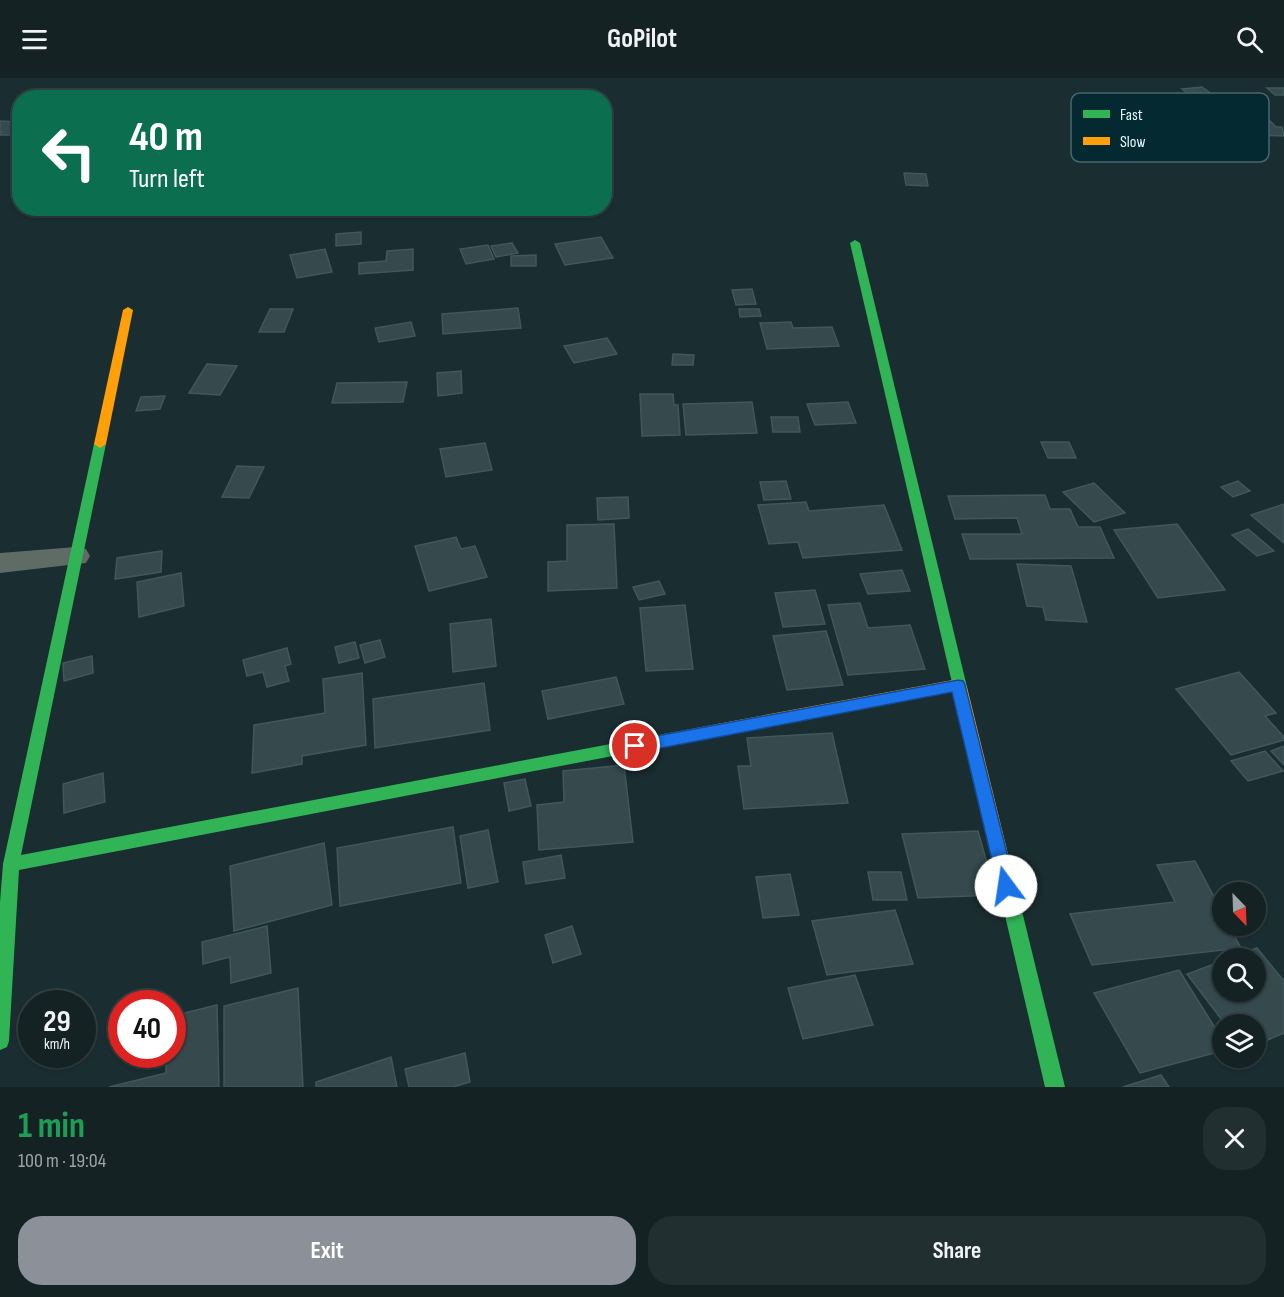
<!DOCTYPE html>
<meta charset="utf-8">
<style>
:root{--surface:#142224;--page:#212f31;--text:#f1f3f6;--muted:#9da4a6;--line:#333f41;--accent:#8c9099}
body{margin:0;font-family:"Sofia Sans Condensed",sans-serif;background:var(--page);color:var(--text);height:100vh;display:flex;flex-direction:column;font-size:22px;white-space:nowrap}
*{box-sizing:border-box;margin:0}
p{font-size:20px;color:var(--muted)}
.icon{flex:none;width:33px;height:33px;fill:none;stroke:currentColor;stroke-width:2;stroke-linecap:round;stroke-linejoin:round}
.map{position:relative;height:1009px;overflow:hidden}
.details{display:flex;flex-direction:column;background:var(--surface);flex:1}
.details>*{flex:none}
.hud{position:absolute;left:12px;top:12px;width:600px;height:126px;border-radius:24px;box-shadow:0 2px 4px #0004,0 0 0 2px var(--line);background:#0b6e4f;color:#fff;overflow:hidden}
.needle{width:39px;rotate:157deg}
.controls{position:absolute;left:1212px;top:804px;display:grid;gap:12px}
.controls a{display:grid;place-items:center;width:54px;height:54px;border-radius:50%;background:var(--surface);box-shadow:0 2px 4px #0004,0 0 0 2px var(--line);font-size:30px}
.speed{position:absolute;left:18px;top:912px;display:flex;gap:12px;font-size:30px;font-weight:700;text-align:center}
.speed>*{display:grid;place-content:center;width:78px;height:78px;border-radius:50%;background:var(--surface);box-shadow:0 2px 4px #0004,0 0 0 2px var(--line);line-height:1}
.speed small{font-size:15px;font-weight:400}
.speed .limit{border:9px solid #d22;background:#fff;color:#111}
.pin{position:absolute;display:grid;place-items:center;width:51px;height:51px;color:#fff;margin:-26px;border:3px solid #fff;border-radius:50%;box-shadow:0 2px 6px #0007}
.me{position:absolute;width:66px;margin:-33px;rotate:346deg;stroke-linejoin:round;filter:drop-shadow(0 0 4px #0008)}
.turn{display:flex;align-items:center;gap:21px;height:126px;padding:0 18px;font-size:27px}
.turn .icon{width:78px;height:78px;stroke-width:2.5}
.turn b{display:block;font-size:42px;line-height:51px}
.round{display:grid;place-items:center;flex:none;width:63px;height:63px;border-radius:24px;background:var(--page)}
.summary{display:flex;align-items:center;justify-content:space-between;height:102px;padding:0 18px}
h1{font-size:36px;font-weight:700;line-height:45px;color:#1e9e55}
.button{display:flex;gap:12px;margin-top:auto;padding:12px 18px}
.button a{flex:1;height:69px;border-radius:24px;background:var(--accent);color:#fff;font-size:24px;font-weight:700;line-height:69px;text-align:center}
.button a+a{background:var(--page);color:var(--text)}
header{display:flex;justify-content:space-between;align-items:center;height:78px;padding:0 18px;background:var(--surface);font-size:27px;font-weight:700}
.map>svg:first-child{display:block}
.building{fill:#364a4d;stroke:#3e585c;stroke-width:1.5}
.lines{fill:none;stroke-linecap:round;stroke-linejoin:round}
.street{fill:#5f6b65;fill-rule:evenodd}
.fast{fill:#30b455;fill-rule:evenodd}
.slow{fill:#ff9f0a;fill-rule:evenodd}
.route{fill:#1a73e8;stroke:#114b97;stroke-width:1.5}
.key{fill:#042930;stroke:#48676d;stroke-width:1.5}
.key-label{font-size:16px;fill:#e5f8fc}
</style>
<header><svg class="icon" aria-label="menu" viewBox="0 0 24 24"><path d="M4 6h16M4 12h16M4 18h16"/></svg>GoPilot<svg class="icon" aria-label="search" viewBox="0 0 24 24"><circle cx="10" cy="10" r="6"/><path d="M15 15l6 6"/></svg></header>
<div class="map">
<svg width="1284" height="1009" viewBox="0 0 1284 1009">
<rect width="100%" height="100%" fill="#1a2d30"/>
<!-- building -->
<g class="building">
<polygon points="1202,9 1213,17 1193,19 1182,11"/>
<polygon points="1267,10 1284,10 1284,17 1275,17"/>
<polygon points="1238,42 1270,43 1276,49 1282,49 1284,58 1250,57"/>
<polygon points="0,43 20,44 20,52 15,57 0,57 2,54 0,54"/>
<polygon points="904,95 926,96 928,108 906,107"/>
<polygon points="361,154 361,166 336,168 336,156"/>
<polygon points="601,159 613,180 565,187 555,166"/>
<polygon points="512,165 518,175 496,179 491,168"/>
<polygon points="488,167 494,181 466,186 460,171"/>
<polygon points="325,171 332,194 297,200 290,177"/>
<polygon points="413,171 413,192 359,196 359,185 386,183 387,173"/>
<polygon points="536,177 536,188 511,188 511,178"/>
<polygon points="752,211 756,226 736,227 732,212"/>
<polygon points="518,230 521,250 443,256 442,236"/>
<polygon points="270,231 293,231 284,254 259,254"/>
<polygon points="739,231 759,231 761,238 740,239"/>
<polygon points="411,244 415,258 379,264 375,250"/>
<polygon points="791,244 793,250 832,249 839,268 767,271 760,245"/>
<polygon points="607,260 617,276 574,285 564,268"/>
<polygon points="673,276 694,277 693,287 672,287"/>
<polygon points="207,286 237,288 220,317 189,315"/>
<polygon points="461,293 462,315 438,318 437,295"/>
<polygon points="407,304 403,324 332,325 337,305"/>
<polygon points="640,316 673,316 674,327 678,327 680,357 642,358"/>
<polygon points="165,318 160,331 136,333 141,319"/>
<polygon points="752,324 757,355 686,357 683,326"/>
<polygon points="848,324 856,345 815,347 807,326"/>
<polygon points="771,339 798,339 800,354 773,354"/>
<polygon points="1041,364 1069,364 1076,380 1048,380"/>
<polygon points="485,365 492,392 446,399 440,371"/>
<polygon points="237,388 264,389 249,420 222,419"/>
<polygon points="786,403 791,421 764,422 760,404"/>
<polygon points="1238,403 1250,413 1233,419 1221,409"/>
<polygon points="1094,405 1125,435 1094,444 1063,414"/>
<polygon points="1045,417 1050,431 1070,431 1078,449 1100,449 1114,480 970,481 962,456 1022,456 1017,440 955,441 948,418"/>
<polygon points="628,419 629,440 598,442 597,420"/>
<polygon points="806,424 809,433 884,427 902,472 803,480 798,464 769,466 758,427"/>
<polygon points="1284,426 1284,465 1251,437"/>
<polygon points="614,446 617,510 548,513 548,484 567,483 567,447"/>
<polygon points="1177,446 1225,512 1158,520 1114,452"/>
<polygon points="1248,451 1274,473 1257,478 1232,457"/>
<polygon points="456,459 461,471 475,468 487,499 429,513 415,468"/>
<polygon points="162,473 161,494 115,501 117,480"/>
<polygon points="1017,486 1071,488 1087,544 1046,542 1043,529 1027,528"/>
<polygon points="902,492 910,513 868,516 860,496"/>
<polygon points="181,495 184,528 139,539 137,504"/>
<polygon points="659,503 665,516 639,522 633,509"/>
<polygon points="815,512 825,546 783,549 775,515"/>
<polygon points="860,525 868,550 910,547 925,591 848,597 828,527"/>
<polygon points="685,527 693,591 646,593 640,530"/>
<polygon points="491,541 496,588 453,594 450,546"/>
<polygon points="826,553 843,607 787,612 773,558"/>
<polygon points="380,562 385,579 365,585 360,567"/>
<polygon points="355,564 359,580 339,585 335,569"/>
<polygon points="287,570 291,586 285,588 289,603 267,609 263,594 247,598 243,582"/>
<polygon points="92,578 93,595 64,603 63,585"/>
<polygon points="1239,594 1276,635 1265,638 1284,659 1284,662 1231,677 1176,611"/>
<polygon points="362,595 366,667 302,678 302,686 252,695 254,647 325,635 323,601"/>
<polygon points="616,599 624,626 548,641 542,613"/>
<polygon points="484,605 490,652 375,670 373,621"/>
<polygon points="832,655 848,725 744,731 738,688 751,688 747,660"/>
<polygon points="1284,668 1284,687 1271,673"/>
<polygon points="1265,673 1283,693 1248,703 1231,683"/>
<polygon points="624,687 633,764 539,772 537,727 564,724 563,693"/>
<polygon points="103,695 105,724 64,735 63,706"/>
<polygon points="525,701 531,728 509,733 504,705"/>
<polygon points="453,749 461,805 340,828 337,770"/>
<polygon points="488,752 498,804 468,810 460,758"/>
<polygon points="978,753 996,817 918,820 902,756"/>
<polygon points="324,765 332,827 234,853 230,788"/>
<polygon points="561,777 565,800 526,806 523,784"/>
<polygon points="1195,783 1222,834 1222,848 1229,848 1241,870 1092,887 1070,836 1175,824 1157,787"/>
<polygon points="868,794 901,794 907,822 873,822"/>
<polygon points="790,796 799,837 763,840 756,799"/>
<polygon points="895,832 913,886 827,897 812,843"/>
<polygon points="267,848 271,895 231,905 230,879 203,886 202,864"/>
<polygon points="572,848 581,876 553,885 545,857"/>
<polygon points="1257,870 1284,903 1284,955 1256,967 1256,946 1225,946 1187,896 1222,883 1222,914 1256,914 1256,880 1228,880"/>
<polygon points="1179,892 1222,961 1222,973 1140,995 1094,915"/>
<polygon points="855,897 873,947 803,961 788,910"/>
<polygon points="298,910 303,1009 224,1009 224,928"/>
<polygon points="217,927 219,1009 109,1009 166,995 166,976 172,976 172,938"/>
<polygon points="465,975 470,1004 453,1009 409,1009 405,991"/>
<polygon points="391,979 397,1009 316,1009 316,1004"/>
<polygon points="1161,997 1169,1009 1123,1009"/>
</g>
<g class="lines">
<!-- street -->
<polygon class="street" points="76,469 86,471 90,478 86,485 0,495 0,475"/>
<!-- fast -->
<g class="fast">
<polygon points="855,162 860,165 967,609 965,613 955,613 953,609 850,165"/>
<polygon points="100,362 106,366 21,777 717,646 722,648 725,652 722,656 717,658 19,792 9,963 7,969 0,972 0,824 3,786 94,366"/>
<polygon points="1012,821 1018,824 1021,829 1065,1009 1045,1009 1003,829 1006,824"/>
</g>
<!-- slow -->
<g class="slow">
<polygon points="128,229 133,232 106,366 100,370 94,366 123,232"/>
<polygon points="958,601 963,603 967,609 1021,829 1018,834 1012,837 1006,834 1003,829 954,613 717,658 712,656 709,652 712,648 717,646"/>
</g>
</g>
<!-- route -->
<polygon class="route" points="958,602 963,603 965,607 1015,808 1012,813 1006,816 1000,813 998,808 952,614 635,675 629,673 627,668 629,664 635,662"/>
<!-- legend -->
<rect x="1071" y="15" width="198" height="69" rx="9" class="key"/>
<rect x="1083" y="32" width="27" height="8" fill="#30b455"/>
<rect x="1083" y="59" width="27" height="8" fill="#ff9f0a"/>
<g class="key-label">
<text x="1120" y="42">Fast</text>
<text x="1120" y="69">Slow</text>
</g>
</svg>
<div class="controls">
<a><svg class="needle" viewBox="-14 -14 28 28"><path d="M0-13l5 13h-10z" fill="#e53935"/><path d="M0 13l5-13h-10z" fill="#9da4a6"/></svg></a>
<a><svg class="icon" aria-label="search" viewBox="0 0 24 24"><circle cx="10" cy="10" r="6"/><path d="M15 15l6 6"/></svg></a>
<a><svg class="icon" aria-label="layers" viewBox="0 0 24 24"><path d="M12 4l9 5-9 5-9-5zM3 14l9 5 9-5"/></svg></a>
</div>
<div class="speed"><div>29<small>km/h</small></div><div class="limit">40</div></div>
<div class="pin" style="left:635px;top:668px;background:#d93025"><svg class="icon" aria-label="arrive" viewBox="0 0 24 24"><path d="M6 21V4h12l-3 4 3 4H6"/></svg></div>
<svg class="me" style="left:1006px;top:808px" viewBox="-20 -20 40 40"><circle r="19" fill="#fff"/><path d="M0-13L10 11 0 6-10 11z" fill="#1a73e8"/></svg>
<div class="hud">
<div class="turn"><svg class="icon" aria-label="left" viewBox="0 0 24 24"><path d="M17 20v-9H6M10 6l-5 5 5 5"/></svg><div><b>40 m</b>Turn left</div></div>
</div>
</div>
<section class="details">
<div class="summary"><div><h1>1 min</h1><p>100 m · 19:04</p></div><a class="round"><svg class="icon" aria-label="close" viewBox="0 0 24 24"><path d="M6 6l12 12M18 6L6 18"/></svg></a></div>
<div class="button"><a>Exit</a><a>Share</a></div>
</section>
